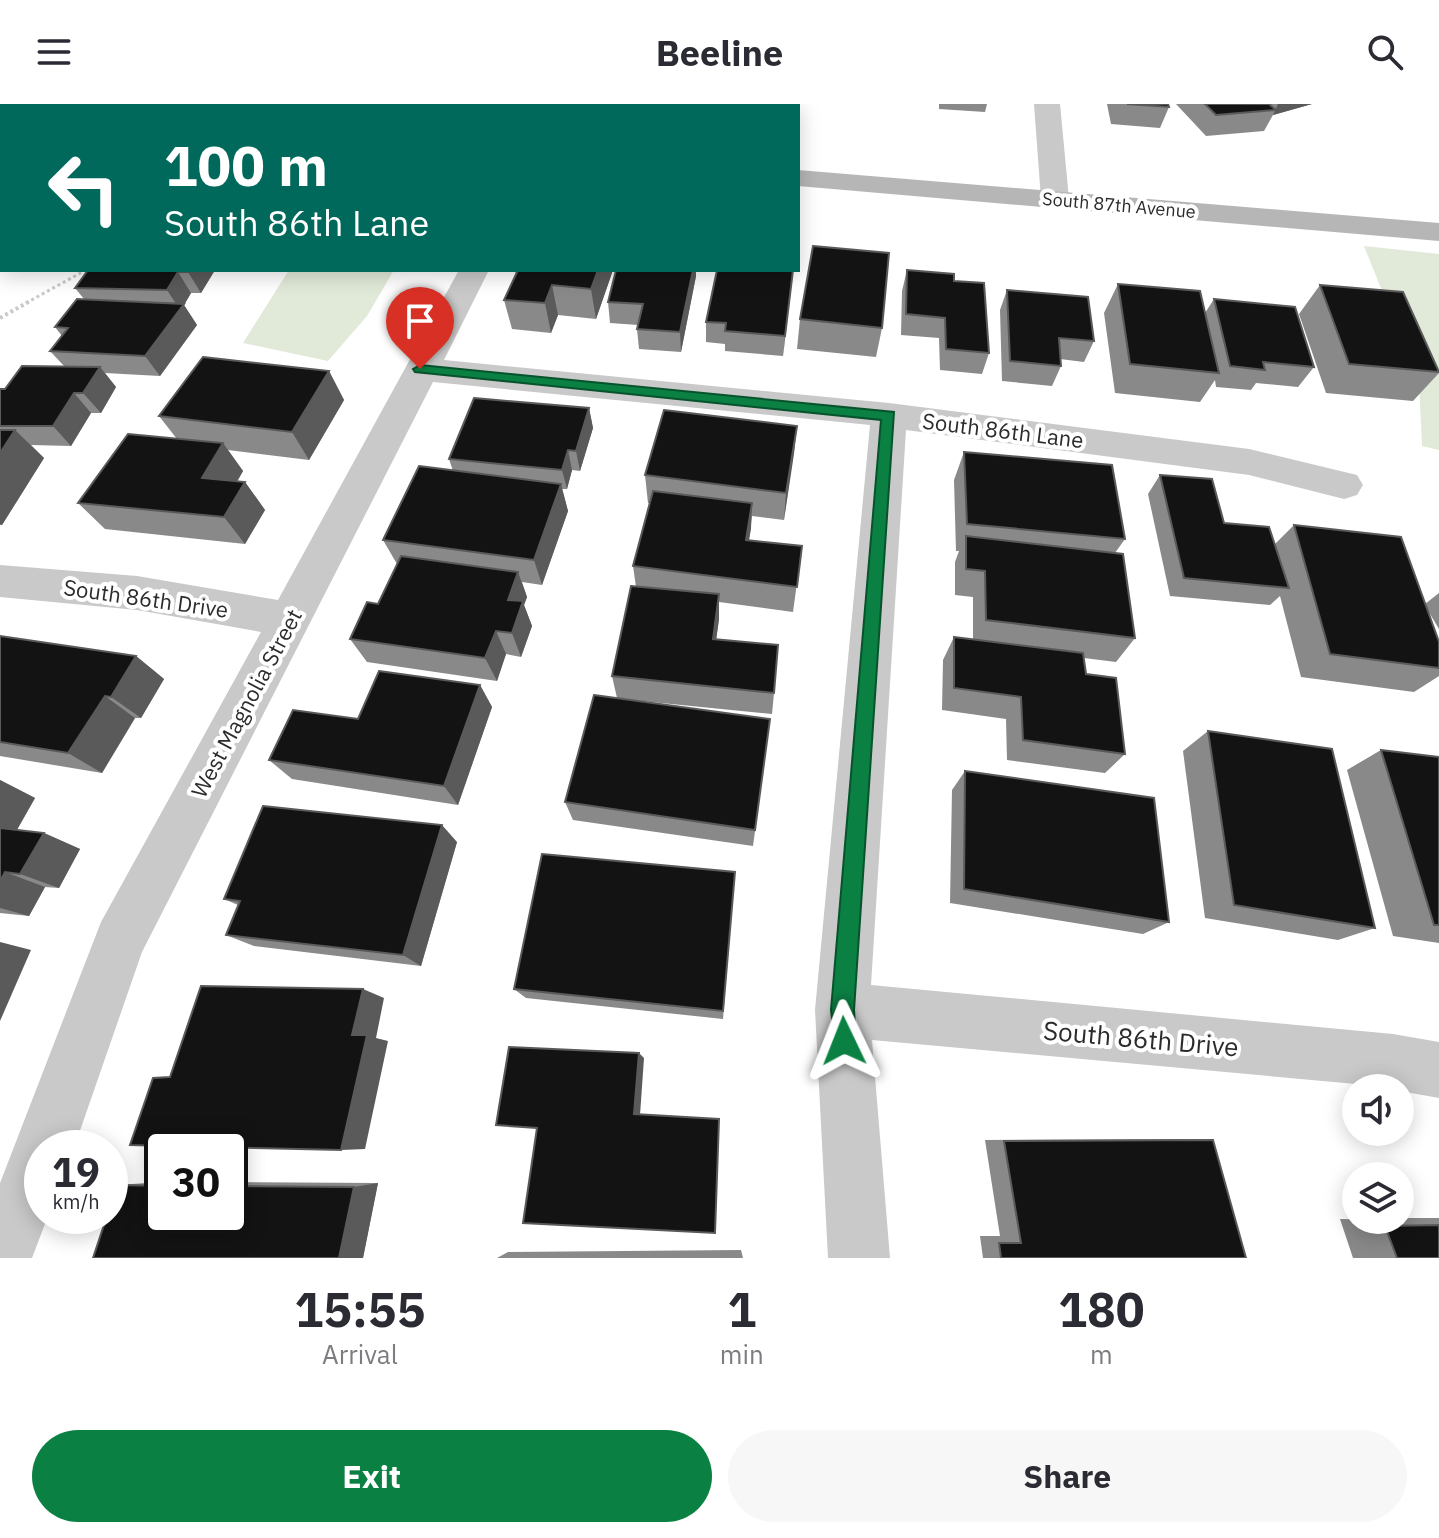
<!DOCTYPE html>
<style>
:root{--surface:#fff;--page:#f7f7f7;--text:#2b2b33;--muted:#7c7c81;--accent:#0b8043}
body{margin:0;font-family:"IBM Plex Sans",sans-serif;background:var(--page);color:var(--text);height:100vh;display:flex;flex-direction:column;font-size:30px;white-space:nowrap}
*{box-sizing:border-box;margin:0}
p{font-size:26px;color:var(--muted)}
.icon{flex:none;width:44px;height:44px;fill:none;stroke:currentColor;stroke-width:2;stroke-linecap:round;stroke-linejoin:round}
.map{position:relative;height:1154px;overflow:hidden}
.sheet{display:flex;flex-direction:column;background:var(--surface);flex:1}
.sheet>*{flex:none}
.top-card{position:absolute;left:0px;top:0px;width:800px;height:168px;box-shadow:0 4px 20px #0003;background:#00695c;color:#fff;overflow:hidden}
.buttons{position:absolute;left:1342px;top:970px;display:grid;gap:16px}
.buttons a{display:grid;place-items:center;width:72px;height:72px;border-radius:50%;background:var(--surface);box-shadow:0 4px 20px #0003;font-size:40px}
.speed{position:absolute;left:24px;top:1026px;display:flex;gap:16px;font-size:40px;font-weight:700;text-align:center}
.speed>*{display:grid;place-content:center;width:104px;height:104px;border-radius:50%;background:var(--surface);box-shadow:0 4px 20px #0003;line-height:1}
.speed small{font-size:20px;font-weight:400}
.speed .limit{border:4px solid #111;border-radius:12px;background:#fff;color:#111}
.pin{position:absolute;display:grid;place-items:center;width:68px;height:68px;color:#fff;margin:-82px -34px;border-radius:50% 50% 50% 0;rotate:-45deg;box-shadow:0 0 8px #0007}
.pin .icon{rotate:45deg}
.me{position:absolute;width:88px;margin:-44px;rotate:358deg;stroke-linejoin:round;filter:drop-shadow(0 0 6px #0008)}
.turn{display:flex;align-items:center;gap:28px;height:168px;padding:0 32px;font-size:36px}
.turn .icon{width:104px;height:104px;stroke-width:2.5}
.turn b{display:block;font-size:56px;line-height:68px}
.eta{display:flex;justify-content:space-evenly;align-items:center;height:136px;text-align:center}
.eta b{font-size:48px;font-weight:800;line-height:56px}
.cta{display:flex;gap:16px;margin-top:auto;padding:16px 32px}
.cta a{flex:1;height:92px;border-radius:48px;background:var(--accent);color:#fff;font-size:32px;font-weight:800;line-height:92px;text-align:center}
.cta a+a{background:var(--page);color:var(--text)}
header{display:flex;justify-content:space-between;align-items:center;height:104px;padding:0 32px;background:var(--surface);font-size:36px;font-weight:800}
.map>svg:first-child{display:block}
.green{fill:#e1ead9}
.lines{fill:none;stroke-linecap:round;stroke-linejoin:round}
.path-far1{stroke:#c9c9c9;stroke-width:3;stroke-dasharray:3 3;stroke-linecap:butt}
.path{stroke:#c9c9c9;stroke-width:4;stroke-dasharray:3 3;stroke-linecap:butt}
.street{fill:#c9c9c9;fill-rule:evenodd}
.secondary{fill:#b6b6b6;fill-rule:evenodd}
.wall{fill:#898989}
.shaded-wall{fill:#5a5a5a}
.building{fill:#131313;stroke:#5a5a5a;stroke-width:2}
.route{fill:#0b8043;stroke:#07532c;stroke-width:2}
.labels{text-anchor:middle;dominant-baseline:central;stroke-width:8;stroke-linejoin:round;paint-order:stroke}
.far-street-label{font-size:18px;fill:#2c2c2c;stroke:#fff}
.street-label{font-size:22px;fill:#2c2c2c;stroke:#fff}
.near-street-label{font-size:26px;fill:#2c2c2c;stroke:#fff}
</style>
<header><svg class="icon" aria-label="menu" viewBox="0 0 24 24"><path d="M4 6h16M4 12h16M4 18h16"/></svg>Beeline<svg class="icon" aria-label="search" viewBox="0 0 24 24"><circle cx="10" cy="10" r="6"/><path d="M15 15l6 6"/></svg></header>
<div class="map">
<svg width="1439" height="1154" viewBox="0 0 1439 1154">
<rect width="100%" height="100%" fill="#fff"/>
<!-- green -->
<g class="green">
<polygon points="1364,142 1439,150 1439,346 1422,342 1419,279"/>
<polygon points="289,166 394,166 367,212 328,257 243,239"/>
</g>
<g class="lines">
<!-- path-far1 -->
<polyline class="path-far1" points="26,199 86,166"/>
<!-- path -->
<polyline class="path" points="0,214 30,197"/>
<!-- street -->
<g class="street">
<polygon points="1034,0 1060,0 1069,95 1065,101 1045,101 1041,95"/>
<polygon points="459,166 489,166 444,256 889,299 1249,345 1357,371 1363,381 1357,391 1344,395 1249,371 906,326 871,881 1393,930 1439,938 1439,994 1400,987 1400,984 872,936 890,1154 828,1154 815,906 870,321 433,278 142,848 74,1044 42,1044 42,1112 48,1112 32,1154 0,1154 0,1079 101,818 261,528 137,506 0,493 0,461 137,472 278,496"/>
</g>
<!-- secondary -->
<polygon class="secondary" points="798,66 1439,119 1439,137 798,82"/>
</g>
<!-- wall -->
<g class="wall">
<polygon points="939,0 987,0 985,8 939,5"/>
<polygon points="1107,0 1168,0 1169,3 1160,24 1111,20"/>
<polygon points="1176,0 1312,0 1273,11 1264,27 1206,32"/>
<polygon points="88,166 215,166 201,189 191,189 184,201 197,221 160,272 105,269 116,283 101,309 91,309 71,342 31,341 44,354 2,421 0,421 0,285 5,285 64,262 50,247 62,232 55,223 84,195 75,184"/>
<polygon points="515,166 613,166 596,215 558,211 551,229 512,225 504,196 516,171"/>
<polygon points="616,166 696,166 696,172 681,248 639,245 637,225 638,221 610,219 608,198"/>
<polygon points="793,166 783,252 725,247 725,240 706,238 706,218"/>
<polygon points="907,166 954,177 989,249 982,270 940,266 939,234 901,231 902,187"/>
<polygon points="1118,180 1205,209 1214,195 1314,263 1298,283 1256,279 1251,286 1216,283 1215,276 1200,298 1115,289 1104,209"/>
<polygon points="1320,181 1439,266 1439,269 1413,297 1326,289 1299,210"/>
<polygon points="1007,186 1094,237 1084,258 1060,255 1061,262 1052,282 1002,277 1000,206"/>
<polygon points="800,215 882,224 876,253 797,245"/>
<polygon points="329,267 344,296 309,356 228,346 243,367 237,378 245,378 265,406 245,440 105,425 78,399 177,335 159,312"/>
<polygon points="589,304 593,324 580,367 572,366 567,385 562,385 568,407 542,481 522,478 527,493 524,501 532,522 521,553 506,550 497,577 367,558 350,535 378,500 397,460 383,436 453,367 449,355"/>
<polygon points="797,322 784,416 752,412 749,436 802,442 793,508 719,498 719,515 716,536 774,589 772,610 621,595 770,615 753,742 573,716 565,698 617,594 612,572 636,483 633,462 650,399 648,399 645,371"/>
<polygon points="964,348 1125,435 1115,449 1135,534 1116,558 1084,554 1086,570 1125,650 1105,669 1007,656 1006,615 942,606 943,556 954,533 973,535 973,493 955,491 955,458 959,447 956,447 954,376"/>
<polygon points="1160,371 1224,419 1275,440 1294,421 1425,500 1439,489 1439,525 1427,505 1439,538 1439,572 1414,588 1301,573 1280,492 1270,501 1170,492 1148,390"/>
<polygon points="0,532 136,552 164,575 141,614 135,614 102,669 0,652"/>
<polygon points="480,581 492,603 458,701 292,675 269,656 358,615"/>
<polygon points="1208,627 1375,824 1338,836 1205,814 1183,647"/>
<polygon points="1381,646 1439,653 1439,839 1393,832 1347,666"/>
<polygon points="965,667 1169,818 1143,830 950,799 952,686"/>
<polygon points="0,676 35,694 17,726 44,729 80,745 59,784 45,783 29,812 0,809"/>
<polygon points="457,738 421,862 254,842 226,831 238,801 224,795"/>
<polygon points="735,768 723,915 526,894 514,885"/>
<polygon points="1181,1035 1213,1036 1246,1154 983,1154 980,1132 1000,1132 985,1036"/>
<polygon points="162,1078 162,1112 230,1112 230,1078 378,1079 363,1154 93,1154 107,1112 110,1112 110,1102 117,1081"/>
<polygon points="1400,1114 1439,1114 1439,1154 1353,1154 1340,1115 1400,1116"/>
<polygon points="741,1146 743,1154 497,1154 508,1148"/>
</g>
<!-- shaded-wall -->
<g class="shaded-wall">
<polygon points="1278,0 1312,0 1273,11"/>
<polygon points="2,133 2,160 0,161 0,134"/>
<polygon points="190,166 215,166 201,189 188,168"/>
<polygon points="598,166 613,166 596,215 591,185"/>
<polygon points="693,166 696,166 696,172 681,248 680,228"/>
<polygon points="793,166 792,178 783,252 785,232"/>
<polygon points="178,168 191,189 184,201 197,221 160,272 145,252 180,206 167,186"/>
<polygon points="552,181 558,211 551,229 545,199"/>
<polygon points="100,263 116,283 101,309 83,289"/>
<polygon points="329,267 344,296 309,356 292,328"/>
<polygon points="74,289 91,309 71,342 53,322"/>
<polygon points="589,304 593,324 580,367 576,347"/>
<polygon points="797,322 794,350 784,416 786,389"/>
<polygon points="15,326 44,354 2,421 0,420 0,349"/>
<polygon points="223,339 243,367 223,401 202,374"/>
<polygon points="568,346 572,366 567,385 562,366"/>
<polygon points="245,378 265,406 245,440 224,413"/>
<polygon points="561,380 568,407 542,481 534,456"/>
<polygon points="752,399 751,425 744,462 746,436"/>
<polygon points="518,468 527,493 524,501 532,522 521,553 512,529 508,496"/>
<polygon points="719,490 719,515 713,559 713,535"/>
<polygon points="496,527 506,550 497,577 485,554"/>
<polygon points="136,552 164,575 141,614 111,593"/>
<polygon points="480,581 492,603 458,701 444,682"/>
<polygon points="105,592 135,614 102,669 68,649"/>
<polygon points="0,676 35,694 11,736 0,732"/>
<polygon points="442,721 457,738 421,862 403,851"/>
<polygon points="44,729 80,745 59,784 20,770"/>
<polygon points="5,768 45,783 29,812 0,804 0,777"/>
<polygon points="0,838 31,846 0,917"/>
<polygon points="363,885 384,894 376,934 388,937 365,1045 341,1046 352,931"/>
<polygon points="639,949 644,954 640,1011 634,1010"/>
<polygon points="378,1079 363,1154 339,1154 354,1083"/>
</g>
<!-- building -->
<g class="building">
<polygon points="1127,0 1168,0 1169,3"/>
<polygon points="1205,0 1269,0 1276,6 1216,11"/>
<polygon points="0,106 2,108 2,133 0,134"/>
<polygon points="813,142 889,149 882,224 800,215"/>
<polygon points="88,166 190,166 188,168 178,168 167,186 75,184"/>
<polygon points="518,166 598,166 591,185 552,181 545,199 504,196"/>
<polygon points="616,166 693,166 680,228 637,225 643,200 608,198"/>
<polygon points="717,166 793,166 785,232 725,227 726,219 706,218"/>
<polygon points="907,166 954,170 954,177 984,179 989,249 946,245 945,214 906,210"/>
<polygon points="1118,180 1200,187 1219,269 1130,260"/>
<polygon points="1320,181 1403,188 1439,268 1349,260"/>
<polygon points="1007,186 1088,193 1094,237 1059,234 1061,262 1010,257"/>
<polygon points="77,195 184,200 145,252 50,247 68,224 55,223"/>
<polygon points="1214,195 1295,203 1314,263 1263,258 1265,266 1230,262"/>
<polygon points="203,253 329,267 292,328 159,312"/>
<polygon points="22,262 100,263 83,289 74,289 53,322 0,322 0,285 5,285"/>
<polygon points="474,294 589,304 576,347 568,346 562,366 449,355"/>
<polygon points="664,306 797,322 786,389 645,371"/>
<polygon points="0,326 15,326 0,349"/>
<polygon points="128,330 223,339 202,374 245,378 224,413 78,399"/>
<polygon points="964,348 1112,361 1125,435 967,420"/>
<polygon points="419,362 561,380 534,456 383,436"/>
<polygon points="1160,371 1212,375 1224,419 1269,423 1289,484 1184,474"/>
<polygon points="653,387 752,399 746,436 802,442 797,483 633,462"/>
<polygon points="1294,421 1401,433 1439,538 1439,564 1330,550"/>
<polygon points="966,432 1123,450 1135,534 986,516 985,467 966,465"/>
<polygon points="401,452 518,468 508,496 523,497 512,529 496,527 485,554 350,535 367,498 378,500"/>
<polygon points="631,482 719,490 713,535 778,541 774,589 612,572"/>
<polygon points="0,532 136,552 111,593 105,592 68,649 0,638"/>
<polygon points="954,533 1083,549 1086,570 1116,574 1125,650 1023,636 1021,593 954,584"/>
<polygon points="379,567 480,581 444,682 269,656 293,606 358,615"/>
<polygon points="594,591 770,615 755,726 565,698"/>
<polygon points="1208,627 1332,645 1375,824 1234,801"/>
<polygon points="1381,646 1439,653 1439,821 1434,821"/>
<polygon points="965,667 1154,694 1169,818 964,785"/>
<polygon points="263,702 442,721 403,851 226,831 240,797 224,795"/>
<polygon points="0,724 44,729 20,770 5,768 0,777"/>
<polygon points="542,750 735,768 723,907 514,885"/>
<polygon points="201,882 363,885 352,931 367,931 341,1046 130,1041 153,974 170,973"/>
<polygon points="509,943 639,949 634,1010 719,1015 715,1129 523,1119 537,1024 496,1021"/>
<polygon points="1213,1036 1246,1154 1001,1154 999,1139 1021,1139 1004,1037"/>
<polygon points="117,1081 162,1082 162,1112 230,1112 230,1082 354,1083 339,1154 93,1154 107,1112 110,1112 110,1102"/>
<polygon points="1439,1121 1439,1154 1397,1154 1385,1122"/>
</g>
<!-- route -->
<polygon class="route" points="420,261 894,308 854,906 856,937 853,945 844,949 836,945 831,906 881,316 415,268 413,265"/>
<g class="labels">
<!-- far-street labels -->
<g class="far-street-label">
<text transform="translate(1119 101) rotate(5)">South 87th Avenue</text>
</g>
<!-- street labels -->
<g class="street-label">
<text transform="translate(1003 326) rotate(7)">South 86th Lane</text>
<text transform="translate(146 494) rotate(8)">South 86th Drive</text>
<text transform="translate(246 599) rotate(-62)">West Magnolia Street</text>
</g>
<!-- near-street labels -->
<g class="near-street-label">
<text transform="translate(1141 934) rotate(5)">South 86th Drive</text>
</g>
</g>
</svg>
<div class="buttons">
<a><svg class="icon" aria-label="sound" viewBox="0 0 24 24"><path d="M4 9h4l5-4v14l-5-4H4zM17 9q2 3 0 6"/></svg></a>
<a><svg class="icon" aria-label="layers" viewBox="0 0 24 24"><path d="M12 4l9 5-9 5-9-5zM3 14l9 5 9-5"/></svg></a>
</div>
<div class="speed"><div>19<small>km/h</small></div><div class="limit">30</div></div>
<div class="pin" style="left:420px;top:265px;background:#d93025"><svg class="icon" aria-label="arrive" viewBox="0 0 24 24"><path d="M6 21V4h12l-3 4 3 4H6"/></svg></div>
<svg class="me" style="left:844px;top:937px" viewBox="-20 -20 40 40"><path d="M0-17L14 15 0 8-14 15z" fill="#0b8043" stroke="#fff" stroke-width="4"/></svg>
<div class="top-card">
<div class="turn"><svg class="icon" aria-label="left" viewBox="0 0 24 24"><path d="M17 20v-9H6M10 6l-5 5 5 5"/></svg><div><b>100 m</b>South 86th Lane</div></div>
</div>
</div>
<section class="sheet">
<div class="eta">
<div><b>15:55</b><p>Arrival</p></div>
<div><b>1</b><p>min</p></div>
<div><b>180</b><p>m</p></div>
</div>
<div class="cta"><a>Exit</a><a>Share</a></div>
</section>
